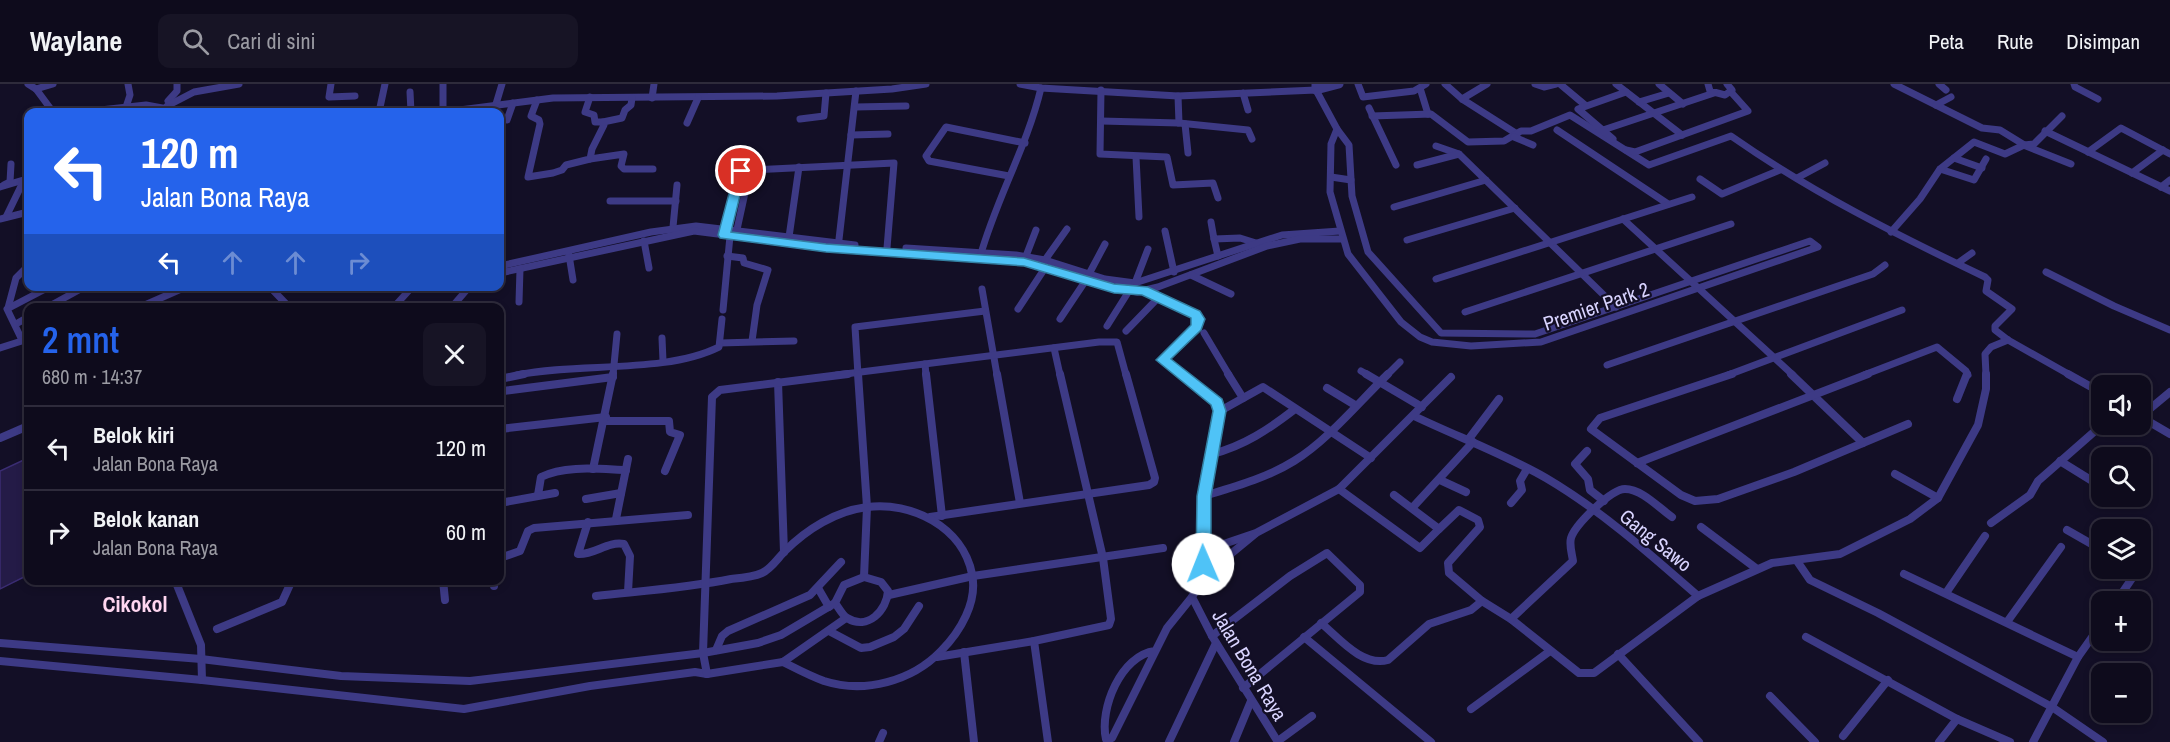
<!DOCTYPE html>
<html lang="id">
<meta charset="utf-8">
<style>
:root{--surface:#0e0b1c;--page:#171425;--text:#f1f3f6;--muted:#9b9ba3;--line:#2e2b3b;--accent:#2563eb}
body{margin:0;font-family:"Archivo Narrow",sans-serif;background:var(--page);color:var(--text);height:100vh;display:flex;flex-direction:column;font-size:22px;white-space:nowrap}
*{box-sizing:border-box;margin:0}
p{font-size:20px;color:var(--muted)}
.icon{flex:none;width:33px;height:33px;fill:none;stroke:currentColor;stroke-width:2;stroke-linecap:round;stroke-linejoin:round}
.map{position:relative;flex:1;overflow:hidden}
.drawer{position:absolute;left:24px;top:219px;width:480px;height:282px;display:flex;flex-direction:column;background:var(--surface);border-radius:12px;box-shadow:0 3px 9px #0003,0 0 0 2px var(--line)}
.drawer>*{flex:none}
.top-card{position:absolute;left:24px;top:24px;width:480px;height:183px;border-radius:12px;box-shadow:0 3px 9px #0003,0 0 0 2px var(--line);background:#2563eb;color:#fff;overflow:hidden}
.controls{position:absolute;left:2091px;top:291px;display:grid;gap:12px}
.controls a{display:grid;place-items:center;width:60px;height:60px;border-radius:12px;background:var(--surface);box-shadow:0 3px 9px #0003,0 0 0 2px var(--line);font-size:30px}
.pin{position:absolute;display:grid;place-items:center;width:51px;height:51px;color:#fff;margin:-26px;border:3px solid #fff;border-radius:50%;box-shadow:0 2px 6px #0007}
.me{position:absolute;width:66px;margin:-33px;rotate:359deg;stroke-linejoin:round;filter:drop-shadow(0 0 4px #0008)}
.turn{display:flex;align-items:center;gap:21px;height:126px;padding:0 18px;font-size:27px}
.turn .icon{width:78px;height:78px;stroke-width:2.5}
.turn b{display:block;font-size:42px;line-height:51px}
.lanes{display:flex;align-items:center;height:57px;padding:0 18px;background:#0003;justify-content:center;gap:30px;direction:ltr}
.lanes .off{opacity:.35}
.round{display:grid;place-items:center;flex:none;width:63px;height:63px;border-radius:12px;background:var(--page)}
.summary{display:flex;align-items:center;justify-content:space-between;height:102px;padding:0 18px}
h1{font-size:36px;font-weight:600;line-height:45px;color:var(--accent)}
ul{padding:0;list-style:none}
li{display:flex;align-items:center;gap:18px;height:84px;padding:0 18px;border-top:2px solid var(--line)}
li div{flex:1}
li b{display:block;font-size:22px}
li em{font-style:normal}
header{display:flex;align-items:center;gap:36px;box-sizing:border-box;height:84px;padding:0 30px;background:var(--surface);border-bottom:2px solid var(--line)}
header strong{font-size:28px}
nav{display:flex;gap:33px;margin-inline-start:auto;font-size:21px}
.search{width:420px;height:54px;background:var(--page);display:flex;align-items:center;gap:15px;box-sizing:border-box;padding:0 21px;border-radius:12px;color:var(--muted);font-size:22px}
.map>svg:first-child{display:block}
.building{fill:#241b47;stroke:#3b2d73;stroke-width:1.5}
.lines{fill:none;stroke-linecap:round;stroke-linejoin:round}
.minor-far1{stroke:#3d3a85;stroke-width:7}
.minor{stroke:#3d3a85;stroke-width:8}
.tertiary{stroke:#3d3a85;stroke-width:9}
.route{fill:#4fc3f7;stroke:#337fa1;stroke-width:1.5}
.labels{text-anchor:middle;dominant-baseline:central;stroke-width:4.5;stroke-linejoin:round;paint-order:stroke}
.street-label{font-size:20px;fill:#d9d4ff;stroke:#130f26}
.quarter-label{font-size:22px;font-weight:bold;fill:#ffd6f0;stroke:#130f26}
</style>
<header>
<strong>Waylane</strong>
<div class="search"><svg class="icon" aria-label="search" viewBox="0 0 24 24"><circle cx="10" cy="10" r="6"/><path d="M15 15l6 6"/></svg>Cari di sini</div>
<nav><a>Peta</a><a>Rute</a><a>Disimpan</a></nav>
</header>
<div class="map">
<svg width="2170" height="658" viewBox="0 0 2170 658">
<rect width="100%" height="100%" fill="#130f26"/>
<!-- building -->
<polygon class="building" points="28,374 28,491 0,505 0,387"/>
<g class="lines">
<!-- minor-far1 -->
<g class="minor-far1">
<polyline points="28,0 36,5 53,28"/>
<polyline points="331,0 329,13 355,12"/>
<polyline points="443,0 443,28"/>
<polyline points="1020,0 1041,4 1178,12 1316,6 1337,45"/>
<polyline points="1358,0 1363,13 1414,7 1426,0"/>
<polyline points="1445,0 1462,15 1517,50"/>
<polyline points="1535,0 1544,3 1556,0"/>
<polyline points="1560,0 1585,21"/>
<polyline points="1616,0 1682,51"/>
<polyline points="1659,0 1683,20"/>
<polyline points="1708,0 1710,7 1725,11 1732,6 1727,0"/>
<polyline points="1894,0 1982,44 2000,46 2026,62 2071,80"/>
<polyline points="1939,0 1946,6"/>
<polyline points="2074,0 2075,3 2098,15"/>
<polyline points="1420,4 1428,30"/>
<polyline points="36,5 53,0"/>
<polyline points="1101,6 1100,70 1167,73 1173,101 1213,99 1218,114"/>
<polyline points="410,8 411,28"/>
<polyline points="1243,9 1248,26"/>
<polyline points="1178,12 1179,39"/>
<polyline points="652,14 654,0"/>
<polyline points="1462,15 1487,0"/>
<polyline points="537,16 531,32 539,36 540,40 528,93 553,89 562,86 566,81 590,75 592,65 604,41 603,38 595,38 594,31 585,28 590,13"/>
<polyline points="168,17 177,7 177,0"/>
<polyline points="1639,18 1669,9"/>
<polyline points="496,20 502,0"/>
<polyline points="1936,21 1951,13"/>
<polyline points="167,22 194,8 239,0"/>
<polyline points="126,23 130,11 128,0"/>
<polyline points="855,23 906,22"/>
<polyline points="1369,24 1396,81"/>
<polyline points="82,28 146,21 184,28"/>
<polyline points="379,28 385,0"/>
<polyline points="444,28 553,14 777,12 892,5 926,0"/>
<path d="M1372,32L1431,30L1468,58L1504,57L1521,47H1531L1570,31L1649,81L1731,52C1811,108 1897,151 1985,193L1988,196L1986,207L2012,225L1995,242V246L2008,256L2070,291"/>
<polyline points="800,35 824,32 826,9"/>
<polyline points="507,36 513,19"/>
<polyline points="1101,37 1179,39 1248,46 1252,55"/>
<polyline points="603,38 622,34 625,26 631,21 632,14"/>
<polyline points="687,39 698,14"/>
<polyline points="1185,40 1188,69"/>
<polygon points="1337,45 1349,61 1352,112 1368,168 1441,249 1535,250 1810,157 1818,163 1541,258 1471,262 1432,258 1420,253 1401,238 1348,170 1330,108 1331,60"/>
<polyline points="1557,46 1668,120"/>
<polyline points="1603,46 1714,9"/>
<polyline points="2045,47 2170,107"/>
<polyline points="851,51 888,50"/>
<polyline points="1514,53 1533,61"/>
<polyline points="1613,55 1578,25 1626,8"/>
<polyline points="1436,62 1459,70 1616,223"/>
<polyline points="1626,66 1635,68 1748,27 1731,8"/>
<polyline points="2088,68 2121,44 2170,70"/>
<polyline points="1136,73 1139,133"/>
<polyline points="1954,74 1982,84"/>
<polyline points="590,75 624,70 621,82 624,85 653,85"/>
<polyline points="1417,81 1459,70"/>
<polyline points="1940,85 1974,96 1986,75"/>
<polyline points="750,86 894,79 887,164"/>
<polyline points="2132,89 2163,66"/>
<polyline points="1009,92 929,77 926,72 946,43 1025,59"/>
<polyline points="1331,93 1351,96"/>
<polyline points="1797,94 1825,79"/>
<polyline points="1700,95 1722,110 1780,86"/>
<polyline points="4,101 10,98 11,80"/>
<polyline points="0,103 27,95"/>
<polyline points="2161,103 2170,96"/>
<polyline points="610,117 676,117"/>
<polyline points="1394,123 1486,96"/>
<polyline points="6,133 24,96"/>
<polyline points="0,135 28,128"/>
<polyline points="1623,135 1793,291"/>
<polyline points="1211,138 1214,155 1240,154 1256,159"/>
<polyline points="673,143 677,101"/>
<polyline points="726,147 742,81 749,76 750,86 736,150"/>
<polyline points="1165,147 1174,188"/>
<polyline points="1891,148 1920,115 1940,85 1974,58 2005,70 2024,61 2034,60 2062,32"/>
<polyline points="789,153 799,83"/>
<polyline points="1214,155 1218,172"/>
<polyline points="1407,156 1515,124"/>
<polyline points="644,157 649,184"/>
<polyline points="838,164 856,7"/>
<polyline points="906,164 1016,171 1045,176 1105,195 1135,199 1282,151 1340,147"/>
<polyline points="569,171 573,196"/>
<polyline points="727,172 743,174 744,179 768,186 757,221 752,257"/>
<polyline points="1026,172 1036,146"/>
<path d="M980,173C996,115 1027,63 1041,4"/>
<polyline points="1045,176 1067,145"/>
<polyline points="1958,179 1972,169"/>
<polyline points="500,182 651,148 696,142 855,161"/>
<polyline points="2046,188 2114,222 2170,246"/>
<polyline points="500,189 694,147 826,164 1003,175 1024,178 1114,204 1137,208 1158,203 1267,162 1300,155 1342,155"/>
<polyline points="1089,190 1105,160"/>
<polyline points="1191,191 1231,210"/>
<polyline points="1436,195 1692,113"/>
<polyline points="1135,199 1148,165"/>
<polyline points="269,202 290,224"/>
<polyline points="350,205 353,202"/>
<polyline points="982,205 997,291"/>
<polyline points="1144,206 1196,231 1199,235 1196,243 1163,276 1182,291"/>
<polyline points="519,218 520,185"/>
<polyline points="8,224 16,194 28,182"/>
<polyline points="46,224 86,202"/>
<polyline points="138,224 188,202"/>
<polyline points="393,224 413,202"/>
<polyline points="451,224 470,202"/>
<polyline points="1018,225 1045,184"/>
<polyline points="723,226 730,152"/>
<polyline points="1465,228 1731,140"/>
<polyline points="1060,235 1086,196"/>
<polyline points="16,240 28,233"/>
<polyline points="1107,242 1129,207"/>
<polyline points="1126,247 1158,214"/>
<polyline points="1204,249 1229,291"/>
<polyline points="662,254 663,277"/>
<polyline points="22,256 7,225 51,202"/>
<polyline points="720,259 794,257"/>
<polyline points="0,264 28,255"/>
<polyline points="1054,264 1060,291"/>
<polyline points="925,280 926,291"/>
<polyline points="1607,281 1873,190 1885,181"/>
<polyline points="1361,287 1368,291"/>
<path d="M517,291C579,278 665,290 719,263L722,235"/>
<polyline points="613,291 617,250"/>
<polyline points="837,291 1099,258 1117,258 1126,291"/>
<polyline points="858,291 855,243 985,227"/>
<polyline points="1387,291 1400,278"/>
<polyline points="1728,291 1902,226"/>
<polyline points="1864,291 1937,263 1966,287 1968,291"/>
<polyline points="1986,291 1985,270 1991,263 2008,256"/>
</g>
<!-- minor -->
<g class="minor">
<polyline points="858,290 867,423 864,493"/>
<polyline points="926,290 942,432"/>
<polyline points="997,290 1020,419"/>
<polyline points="1180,290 1217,319 1220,327 1204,412 1204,492 1192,513 1212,552 1278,658"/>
<polyline points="1228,290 1243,314"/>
<polyline points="1366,290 1422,323"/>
<polyline points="1732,290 1600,334 1591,345 1681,411 1695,417 1718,415 1794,388 1908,340"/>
<polyline points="1791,290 1863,359"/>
<polyline points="2068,290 2102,309"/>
<polyline points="500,295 524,290"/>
<polyline points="778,298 784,468"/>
<polyline points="1327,304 1355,321"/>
<polyline points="503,307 613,293"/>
<polyline points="1957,315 1967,290"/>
<polyline points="1220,327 1263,303 1371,374"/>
<path d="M1414,332C1458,353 1504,370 1546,394C1602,427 1650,470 1698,512"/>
<polyline points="2140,333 2170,308"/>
<polyline points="2141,333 2170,350"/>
<polyline points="605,337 669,337 670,348 680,351 665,387"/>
<polyline points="500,345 606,333"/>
<polyline points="0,354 28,342"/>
<polyline points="1468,356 1499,315"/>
<polyline points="1587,367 1575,380 1588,395 1590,406 1604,417"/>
<path d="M1212,370C1244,362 1269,345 1295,325"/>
<polyline points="2060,377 2102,403"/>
<polyline points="1637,379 1868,290"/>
<polyline points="593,385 613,290"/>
<polyline points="1895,390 1938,414"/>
<polyline points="1440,396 1466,408"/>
<polyline points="1339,405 1420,464 1439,445"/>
<path d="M538,411L541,393C565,381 599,385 626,386"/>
<polyline points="1394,411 1439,445 1459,426 1478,436 1480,443 1448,479 1449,489 1482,517 1511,535 1579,589 1594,589 1698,512 1772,479 1840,470 1910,435 1938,414 1978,341 1986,305 1986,290"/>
<path d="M1204,412C1234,403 1267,394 1294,377C1328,356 1359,318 1388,290"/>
<polyline points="2117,412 2126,418"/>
<polyline points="586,415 621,409"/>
<polyline points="500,419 555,409"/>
<polyline points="1511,419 1522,406 1520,397 1527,385"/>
<polyline points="1413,423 1473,358"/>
<polyline points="930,433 1149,401 1154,398 1155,394 1126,290"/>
<polyline points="616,435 628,375"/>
<path d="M588,438L578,470C595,471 607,457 624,460L630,472L628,508"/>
<polyline points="1991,439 2030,411 2038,397 2103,340"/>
<polyline points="1701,443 1757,485"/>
<polyline points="2067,446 2102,466"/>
<polyline points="1203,467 1256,449 1339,405 1451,293"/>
<polyline points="500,474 520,467 528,447 534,444 688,431"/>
<polyline points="1797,477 1810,496 1878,529 2052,623 2103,658"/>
<polyline points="2140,482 2147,474"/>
<polyline points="1904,490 2078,573"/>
<polyline points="1204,492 1255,450"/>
<path d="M864,493L881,498L888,507C887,526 868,547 847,534C842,531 839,524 835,519L844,501Z"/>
<polyline points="175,496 201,561 202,596"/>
<polyline points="443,496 445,516"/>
<polyline points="494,496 494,502"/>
<polyline points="818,504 829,523"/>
<polyline points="1946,509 1985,452"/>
<polyline points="889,511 973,492 1163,464"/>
<path d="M596,512C641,507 686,504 731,495C741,494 753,493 762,489C771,485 778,474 785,467C807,445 836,427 867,423C911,417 963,443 972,490C978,518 960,548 941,567C912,597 865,610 824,597C810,592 797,585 783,578"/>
<polyline points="2116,518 2139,484"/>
<path d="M1511,535L1573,477C1572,470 1569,461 1571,454C1575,441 1611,405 1625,405C1642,405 1659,424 1672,433"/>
<polyline points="2007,538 2061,463"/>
<path d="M1321,539C1339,554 1362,583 1388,576L1429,540L1471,526L1482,517"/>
<polyline points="217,545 282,518 292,496"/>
<polyline points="829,547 861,564 870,563 894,553 904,545 919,522"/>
<polyline points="1212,552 1290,492 1327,469 1360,501 1360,508 1243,604"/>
<polyline points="1304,553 1431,658"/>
<polyline points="1806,553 1957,635 2010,658"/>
<polyline points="1034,557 1048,658"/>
<polyline points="0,559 201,575 341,592 470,597 703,569 758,559 781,551 835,519"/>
<polyline points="716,566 722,552 728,547 810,511 841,478"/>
<path d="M1155,567C1121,571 1099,625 1106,655L1112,654L1167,544L1192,513"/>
<polyline points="964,568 974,658"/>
<polyline points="1618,570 1699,658"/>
<polyline points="937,573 1034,557 1109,541 1111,535 1103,474 1060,290"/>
<polyline points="0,577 202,596 464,625 590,602 695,588 707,590 783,578 846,534"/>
<polyline points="707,590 703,569 712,313 720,306 848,290"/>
<polyline points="1770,612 1815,658"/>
<polyline points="1471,625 1550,567"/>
<polyline points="1843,652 1888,596"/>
<polyline points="1278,657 1312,632"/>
<polyline points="879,658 883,649"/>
<polyline points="1169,658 1216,559"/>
<polyline points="1234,658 1251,617"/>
<polyline points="1939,658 1957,635"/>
<polyline points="2033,658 2078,573 2102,539"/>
</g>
<!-- tertiary -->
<polyline class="tertiary" points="1316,0 1316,6 1339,0"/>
</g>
<!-- route -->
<polygon class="route" points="741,84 746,87 731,148 826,160 1024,174 1114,200 1148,203 1200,227 1205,235 1201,246 1171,275 1222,315 1226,327 1211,412 1211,480 1209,484 1203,486 1198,484 1196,480 1197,412 1213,327 1211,321 1156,276 1191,241 1191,234 1142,211 1114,209 1024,182 826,168 720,154 718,151 735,87"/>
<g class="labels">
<!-- street labels -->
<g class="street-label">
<text transform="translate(1596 222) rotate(-19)">Premier Park 2</text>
<text transform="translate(1656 456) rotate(39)">Gang Sawo</text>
<text transform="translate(1250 581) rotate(59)">Jalan Bona Raya</text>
</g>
<!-- quarter labels -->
<g class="quarter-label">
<text x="135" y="520">Cikokol</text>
</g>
</g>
</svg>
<div class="controls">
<a><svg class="icon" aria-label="sound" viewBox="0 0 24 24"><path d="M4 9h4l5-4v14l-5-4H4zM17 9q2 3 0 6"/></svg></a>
<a><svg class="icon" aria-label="search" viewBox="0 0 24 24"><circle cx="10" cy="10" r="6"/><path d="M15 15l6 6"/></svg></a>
<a><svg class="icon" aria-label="layers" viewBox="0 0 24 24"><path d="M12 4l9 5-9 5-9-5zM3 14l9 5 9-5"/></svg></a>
<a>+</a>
<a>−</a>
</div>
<div class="pin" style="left:741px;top:87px;background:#d93025"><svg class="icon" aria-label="arrive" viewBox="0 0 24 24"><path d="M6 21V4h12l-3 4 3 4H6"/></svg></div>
<svg class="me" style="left:1203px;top:480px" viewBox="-20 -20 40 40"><circle r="19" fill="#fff"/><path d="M0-13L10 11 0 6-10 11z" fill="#4fc3f7"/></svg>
<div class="top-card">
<div class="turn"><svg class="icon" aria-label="left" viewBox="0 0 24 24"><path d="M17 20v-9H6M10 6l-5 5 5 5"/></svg><div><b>120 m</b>Jalan Bona Raya</div></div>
<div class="lanes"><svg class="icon" aria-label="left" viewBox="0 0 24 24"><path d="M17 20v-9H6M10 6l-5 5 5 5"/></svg><svg class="icon off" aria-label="ahead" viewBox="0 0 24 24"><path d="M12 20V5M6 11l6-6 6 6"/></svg><svg class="icon off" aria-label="ahead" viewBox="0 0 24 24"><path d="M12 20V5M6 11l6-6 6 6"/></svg><svg class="icon off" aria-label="right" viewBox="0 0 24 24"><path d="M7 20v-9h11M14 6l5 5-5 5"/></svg></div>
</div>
<section class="drawer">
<div class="summary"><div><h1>2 mnt</h1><p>680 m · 14:37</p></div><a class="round"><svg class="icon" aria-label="close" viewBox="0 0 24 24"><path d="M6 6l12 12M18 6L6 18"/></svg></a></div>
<ul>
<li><svg class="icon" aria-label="left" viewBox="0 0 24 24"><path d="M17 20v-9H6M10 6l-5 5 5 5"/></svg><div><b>Belok kiri</b><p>Jalan Bona Raya</p></div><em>120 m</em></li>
<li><svg class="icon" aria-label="right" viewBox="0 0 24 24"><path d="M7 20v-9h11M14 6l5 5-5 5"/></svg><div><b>Belok kanan</b><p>Jalan Bona Raya</p></div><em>60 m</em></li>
</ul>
</section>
</div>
